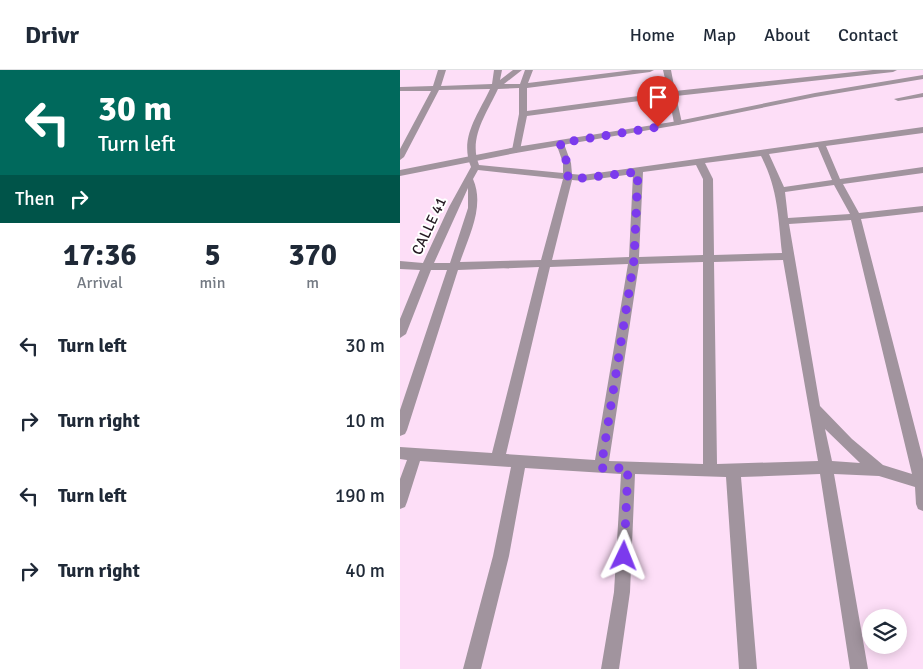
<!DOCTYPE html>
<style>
:root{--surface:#fff;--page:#f2f2f3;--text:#1f2937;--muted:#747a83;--line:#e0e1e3}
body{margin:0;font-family:Signika,sans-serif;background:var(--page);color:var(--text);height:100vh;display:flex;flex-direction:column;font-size:19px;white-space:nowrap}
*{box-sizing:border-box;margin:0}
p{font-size:16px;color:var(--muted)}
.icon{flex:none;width:28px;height:28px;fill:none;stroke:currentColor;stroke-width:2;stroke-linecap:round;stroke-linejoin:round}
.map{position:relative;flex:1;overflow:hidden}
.panel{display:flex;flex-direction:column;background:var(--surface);width:400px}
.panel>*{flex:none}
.hud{background:#00695c;color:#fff;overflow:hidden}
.tools{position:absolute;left:462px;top:539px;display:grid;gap:10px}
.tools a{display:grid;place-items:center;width:45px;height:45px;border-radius:50%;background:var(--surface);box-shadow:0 2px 12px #0003;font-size:25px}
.pin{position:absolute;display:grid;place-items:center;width:42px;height:42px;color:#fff;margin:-51px -21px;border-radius:50% 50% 50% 0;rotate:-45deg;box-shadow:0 0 5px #0007}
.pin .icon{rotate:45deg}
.me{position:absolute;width:55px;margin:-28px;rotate:2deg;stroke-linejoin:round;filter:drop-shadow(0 0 4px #0008)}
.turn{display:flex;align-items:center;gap:18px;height:105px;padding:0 15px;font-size:22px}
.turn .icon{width:65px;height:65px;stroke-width:2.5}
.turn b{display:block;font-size:35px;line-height:42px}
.then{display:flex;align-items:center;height:48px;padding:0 15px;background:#0003;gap:10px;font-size:19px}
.eta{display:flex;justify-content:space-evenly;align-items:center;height:85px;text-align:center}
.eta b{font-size:30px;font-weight:700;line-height:35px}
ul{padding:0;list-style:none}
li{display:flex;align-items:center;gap:15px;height:75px;padding:0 15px}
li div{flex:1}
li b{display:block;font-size:19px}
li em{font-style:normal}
header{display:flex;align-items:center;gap:30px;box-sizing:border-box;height:70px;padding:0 25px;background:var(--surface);border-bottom:1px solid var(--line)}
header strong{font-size:24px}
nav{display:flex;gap:28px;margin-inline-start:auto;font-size:18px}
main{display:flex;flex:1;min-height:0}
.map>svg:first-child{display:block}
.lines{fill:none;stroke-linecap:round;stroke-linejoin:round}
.minor{fill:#a1949e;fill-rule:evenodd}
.tertiary{fill:#a1949e;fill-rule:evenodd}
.route{stroke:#7c3aed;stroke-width:9;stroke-dasharray:0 16.2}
.labels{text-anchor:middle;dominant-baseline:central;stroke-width:4;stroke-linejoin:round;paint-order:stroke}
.street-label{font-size:15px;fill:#251a23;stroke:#fff}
</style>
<header>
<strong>Drivr</strong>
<nav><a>Home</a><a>Map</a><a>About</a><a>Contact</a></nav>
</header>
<main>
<section class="panel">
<div class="hud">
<div class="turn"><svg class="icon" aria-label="left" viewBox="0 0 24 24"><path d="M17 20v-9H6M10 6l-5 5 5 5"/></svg><div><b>30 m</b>Turn left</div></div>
<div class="then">Then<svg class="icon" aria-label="right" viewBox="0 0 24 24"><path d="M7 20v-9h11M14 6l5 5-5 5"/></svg></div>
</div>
<div class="eta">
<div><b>17:36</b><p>Arrival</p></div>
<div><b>5</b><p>min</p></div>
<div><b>370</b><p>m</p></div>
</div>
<ul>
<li><svg class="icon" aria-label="left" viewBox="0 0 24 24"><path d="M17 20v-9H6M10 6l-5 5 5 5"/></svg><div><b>Turn left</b></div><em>30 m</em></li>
<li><svg class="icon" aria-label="right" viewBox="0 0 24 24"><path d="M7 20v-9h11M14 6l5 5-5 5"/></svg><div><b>Turn right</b></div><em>10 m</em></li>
<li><svg class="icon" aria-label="left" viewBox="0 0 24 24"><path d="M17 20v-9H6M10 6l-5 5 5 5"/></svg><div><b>Turn left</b></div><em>190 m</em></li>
<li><svg class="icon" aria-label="right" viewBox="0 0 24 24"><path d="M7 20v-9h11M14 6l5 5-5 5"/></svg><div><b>Turn right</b></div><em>40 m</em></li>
</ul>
</section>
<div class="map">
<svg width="523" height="599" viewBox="0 0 523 599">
<rect width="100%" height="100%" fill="#fddef7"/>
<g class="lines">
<!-- minor -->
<g class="minor">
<path d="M38,0H46L41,16L92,14L94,0H102L100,10L113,0H122L104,14H120L125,0H133L128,13L233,0H254L250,2L127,18V41L268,22L263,0H271L275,21L473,0H497L493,2L276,26L282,53L278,55L274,53L269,27L127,46L120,80L116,83L112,80L119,44V18L98,19C87,43 68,68 79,95L163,103V93L156,73L163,71L171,93L172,104L183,105L523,57V63L426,76L440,109L523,97V103L443,114L459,143L523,136V142L461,149L523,389V441L518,439L516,434L515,417L479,406L434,404L468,599H450L420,404L341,407L357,599H339L326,407L235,404L230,522L219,599H201L214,522L221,404L125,398L109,486L81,599H63L93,486L111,397L20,391L7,432L5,437L0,439V409L7,390L0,389V377L92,383L139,197L58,200L7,360L5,364L0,366V340L47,200H31L6,264L0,268V249L20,200L0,199V191L23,193L49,137L71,97C59,68 78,45 90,19L39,20L4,87L0,90V79L31,21H0V17L33,16ZM418,77L432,110L384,117L369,84ZM361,86C378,119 378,146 382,183L314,185L313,109L305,93ZM296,95L303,109V185L239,187L243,102ZM78,100L163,109L141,190L60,192C69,166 85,136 73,109ZM233,104L229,187L152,190L172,110L183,111ZM434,115L450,144L388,148L385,122ZM68,118V138L50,193H34ZM451,150L512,404L483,395L452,369L420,336L389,154ZM383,190L418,391L317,394L314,192ZM303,192V394L209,391L239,194ZM228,194L195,390L106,384L150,197ZM425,359L460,393L432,391Z"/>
<polygon points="523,23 523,27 498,31 494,29"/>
</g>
<!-- tertiary -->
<polygon class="tertiary" points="523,5 523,9 415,27 278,55 116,83 0,106 0,100 116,77 278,51 415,23"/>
</g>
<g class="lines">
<!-- route -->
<polyline class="route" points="224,486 228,398 201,398 234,190 238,102 183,108 168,108 167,93 160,73 258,57"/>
</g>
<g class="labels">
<!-- street labels -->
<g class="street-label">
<text transform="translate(29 156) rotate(-65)">CALLE 41</text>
</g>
</g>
</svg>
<div class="tools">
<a><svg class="icon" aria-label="layers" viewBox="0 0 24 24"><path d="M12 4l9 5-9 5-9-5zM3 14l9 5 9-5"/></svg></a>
</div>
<div class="pin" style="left:258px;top:57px;background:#d93025"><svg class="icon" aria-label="arrive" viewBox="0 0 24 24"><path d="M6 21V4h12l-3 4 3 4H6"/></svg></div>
<svg class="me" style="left:224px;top:486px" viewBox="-20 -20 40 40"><path d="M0-17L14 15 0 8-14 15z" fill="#7c3aed" stroke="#fff" stroke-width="4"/></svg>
</div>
</main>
